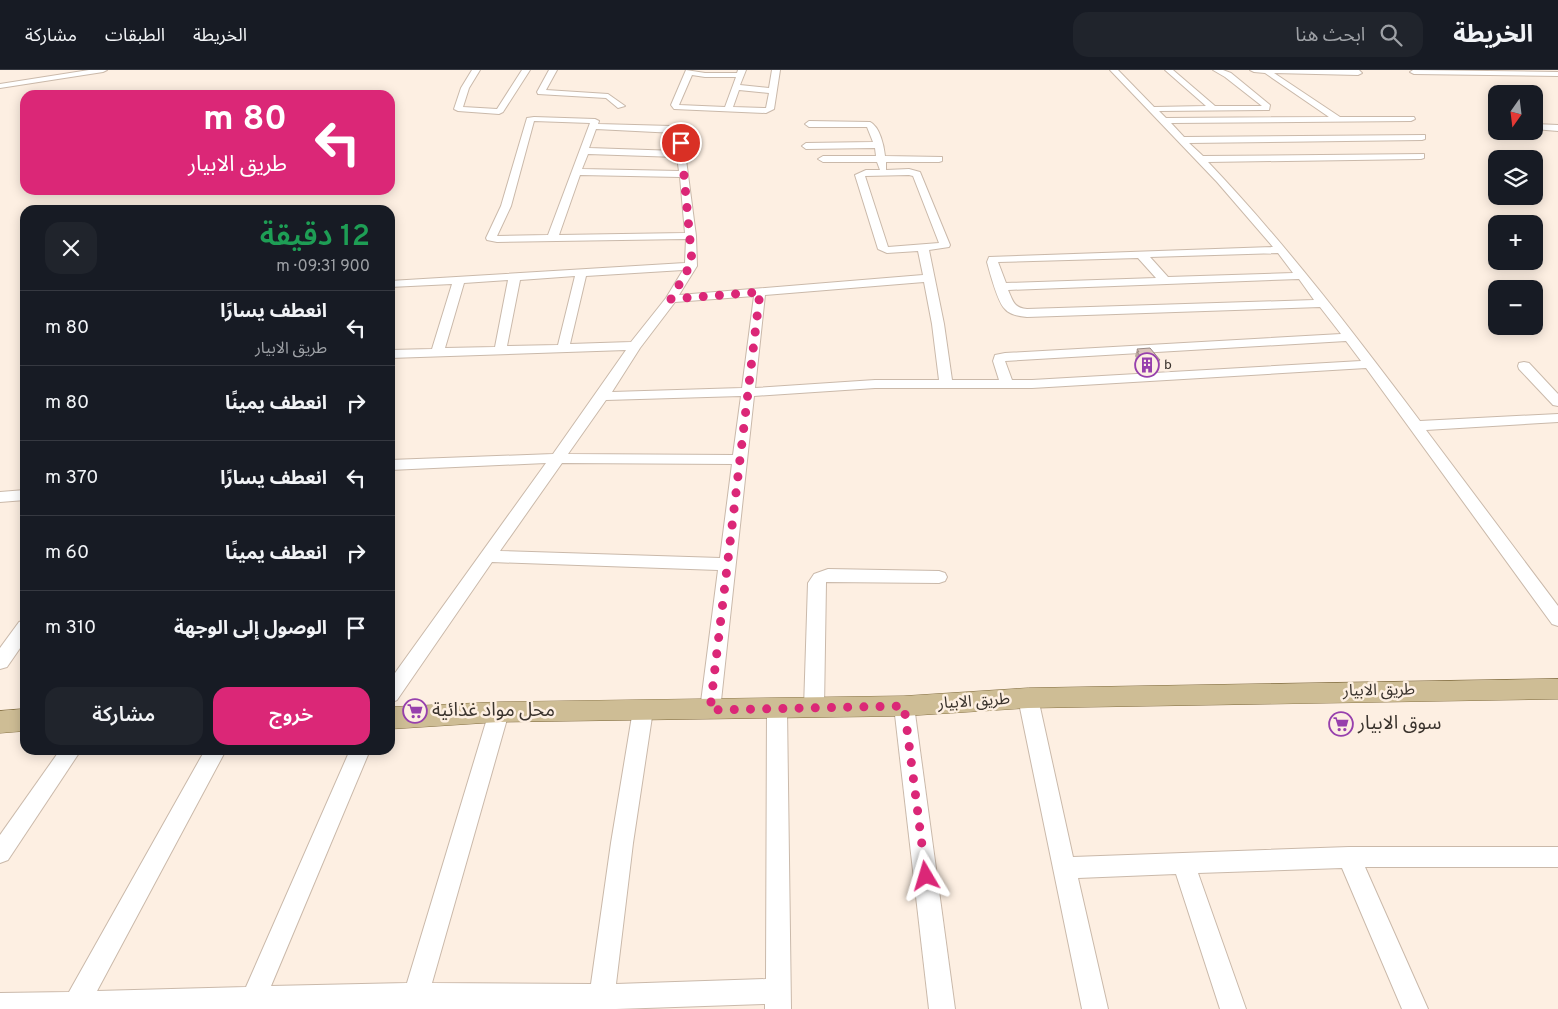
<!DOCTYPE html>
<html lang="ar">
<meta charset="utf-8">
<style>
:root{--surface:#171b24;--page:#20242c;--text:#f1f3f6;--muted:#9ea1a6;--line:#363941;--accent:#db2777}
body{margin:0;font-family:Overpass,"Noto Sans Arabic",sans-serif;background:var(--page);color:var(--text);direction:rtl;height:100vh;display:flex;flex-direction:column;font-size:19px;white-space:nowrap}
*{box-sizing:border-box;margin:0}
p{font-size:16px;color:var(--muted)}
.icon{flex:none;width:28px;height:28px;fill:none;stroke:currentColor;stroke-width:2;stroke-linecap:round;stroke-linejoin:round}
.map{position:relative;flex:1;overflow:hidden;direction:ltr}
.panel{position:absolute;left:20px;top:135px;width:375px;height:550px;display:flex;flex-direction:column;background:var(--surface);border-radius:15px;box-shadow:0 2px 12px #0003;direction:rtl}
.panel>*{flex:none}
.hud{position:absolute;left:20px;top:20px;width:375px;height:105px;border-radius:15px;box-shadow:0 2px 12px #0003;direction:rtl;background:#db2777;color:#fff;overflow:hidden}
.needle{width:32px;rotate:194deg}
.buttons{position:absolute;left:1488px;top:15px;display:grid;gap:10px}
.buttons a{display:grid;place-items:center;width:55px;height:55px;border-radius:10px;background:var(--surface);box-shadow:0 2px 12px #0003;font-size:25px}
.pin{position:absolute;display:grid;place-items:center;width:42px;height:42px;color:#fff;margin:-21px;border:2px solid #fff;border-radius:50%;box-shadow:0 1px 5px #0007}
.me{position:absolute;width:55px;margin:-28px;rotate:353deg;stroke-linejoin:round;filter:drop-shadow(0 0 4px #0008)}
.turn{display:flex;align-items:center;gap:18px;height:105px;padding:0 25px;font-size:22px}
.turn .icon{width:65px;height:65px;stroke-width:2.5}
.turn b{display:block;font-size:35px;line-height:42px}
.round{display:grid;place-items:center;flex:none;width:52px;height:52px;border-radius:15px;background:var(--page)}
.head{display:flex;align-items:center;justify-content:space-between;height:85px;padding:0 25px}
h1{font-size:30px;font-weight:600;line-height:38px;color:#1e9e55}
.primary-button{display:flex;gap:10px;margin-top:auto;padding:10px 25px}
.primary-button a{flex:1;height:58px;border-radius:15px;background:var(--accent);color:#fff;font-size:20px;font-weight:600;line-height:58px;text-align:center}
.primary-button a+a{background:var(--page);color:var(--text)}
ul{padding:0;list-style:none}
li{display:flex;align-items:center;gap:15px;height:75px;padding:0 25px;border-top:1px solid var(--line)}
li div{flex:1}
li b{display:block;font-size:19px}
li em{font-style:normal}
header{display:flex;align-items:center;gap:30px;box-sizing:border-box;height:70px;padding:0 25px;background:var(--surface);border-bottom:1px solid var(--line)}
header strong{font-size:24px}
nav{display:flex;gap:28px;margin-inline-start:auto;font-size:18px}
.search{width:350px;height:45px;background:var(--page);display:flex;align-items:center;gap:12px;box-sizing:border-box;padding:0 18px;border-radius:15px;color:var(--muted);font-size:19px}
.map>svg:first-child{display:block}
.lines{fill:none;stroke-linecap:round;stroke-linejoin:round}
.minor-casing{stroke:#cab9aa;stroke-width:2}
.major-casing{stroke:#857043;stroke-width:1}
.minor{fill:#fff;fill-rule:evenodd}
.major{fill:#cebd95;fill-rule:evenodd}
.wall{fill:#bca9a1}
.building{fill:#dbc4bb;stroke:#998983}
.route{stroke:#db2777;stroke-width:9;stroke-dasharray:0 16.2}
.labels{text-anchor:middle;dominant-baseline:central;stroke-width:5;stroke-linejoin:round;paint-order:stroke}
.far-poi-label{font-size:14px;fill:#3a332d;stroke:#fdefe2;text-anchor:start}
.street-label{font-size:16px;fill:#3a332d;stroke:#fdefe2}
.near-poi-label{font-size:19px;fill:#3a332d;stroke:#fdefe2;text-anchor:start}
</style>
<header>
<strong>الخريطة</strong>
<div class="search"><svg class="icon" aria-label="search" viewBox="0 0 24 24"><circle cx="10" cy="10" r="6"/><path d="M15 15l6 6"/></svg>ابحث هنا</div>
<nav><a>الخريطة</a><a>الطبقات</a><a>مشاركة</a></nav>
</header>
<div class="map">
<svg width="1558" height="939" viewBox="0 0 1558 939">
<rect width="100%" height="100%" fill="#fdefe2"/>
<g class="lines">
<!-- minor casing -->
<g class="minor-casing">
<g id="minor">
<polygon points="89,0 107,0 103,2 0,18 0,14"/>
<polygon points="472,0 480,0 469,18 463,37 497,39 522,0 530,0 503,42 499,44 458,41 454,39 461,18"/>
<polygon points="549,0 557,0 546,20 608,24 625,36 618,38 606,28 538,24 537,22"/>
<path d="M686,0L705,3H737L738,0H746L740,15L769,18L772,0H780L774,39L766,43L674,39L671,35ZM692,5L705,7H736L725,37L679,35ZM739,20L769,23L766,38L733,37Z"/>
<path d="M1110,0H1118L1154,37L1206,36L1165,0H1173L1215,36H1262L1225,7L1213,0H1223L1231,3L1270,35L1269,40H1266L1159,41L1166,48L1329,47L1265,3L1254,2L1250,0H1359L1362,3L1358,5L1274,3L1340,47H1414L1415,49L1411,51L1171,53L1184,67L1425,65V69L1422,70L1189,73L1203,86L1424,84V88L1421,89L1208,92C1286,174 1353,262 1420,351L1558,344V352L1426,360L1558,536V556L1552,554L1366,298L1032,318H875L754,326L720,640L717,646L710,648L703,646L700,640L718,500L492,492L397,630L390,633V610L546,393L390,400V390L553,384L626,280L390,288V280L432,279L452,214L390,217V211L685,193L686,169L497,172L487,170L486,168L501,136L527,48L534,47L595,49L599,51L598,54L671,56L682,59L696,166L697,196L679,225L923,205L918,181L887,183L878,179L855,105L866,100H880L877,92H823L818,89L823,86H876L875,78L806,79L802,76L806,73L873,72L867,57H809L805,54L809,51L870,52C880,57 884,76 885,86L942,87V91L939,92H886V100L909,99L920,102L950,175L949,177L929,180L944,254L952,310H999L993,291L995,285L1005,283L1341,264L1320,237L1027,247C1019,246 1010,245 1005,239C998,233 990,203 987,192L989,187L1273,177L1217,112ZM534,51L590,53L548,165L497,166L511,136ZM596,59L675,63L677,81L589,78ZM588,84L677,87L679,101L582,99ZM580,105L680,107L685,163L559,165ZM909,105L913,106L939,173L888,177L865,106ZM1278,183L1293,203L1168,207L1150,187ZM1138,188L1156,208L1006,213L998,192ZM683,200L666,228L631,272L570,274L586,206ZM575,206L558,275L507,276L520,210ZM1299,209L1314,230L1027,239C1014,238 1013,231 1008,220ZM508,210L495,277L445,278L464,213ZM924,212L932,254L939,310H875L755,318L765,225ZM754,226L742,318L612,322L640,278L675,232ZM1346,271L1361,291L1032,310H1012L1005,291ZM741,326L733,385L568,384L606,330ZM562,393L732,394L720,488L500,481Z"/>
<polygon points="1413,0 1558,2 1558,6 1414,4 1410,2"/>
<polygon points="1535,54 1558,55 1558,61 1534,59"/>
<polygon points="1524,292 1529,293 1558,324 1558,336 1553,335 1519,299 1518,296 1519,293"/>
<polygon points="25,420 25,430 0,432 0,422"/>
<polygon points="828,499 939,501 945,503 947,507 945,511 939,513 826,512 824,638 821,644 814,646 807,644 804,638 808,513 814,504"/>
<polygon points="25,550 25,571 7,597 0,599 0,578 19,552"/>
<polygon points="1028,620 1035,622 1038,628 1073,787 1349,777 1558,777 1558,797 1365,797 1428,939 1402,939 1342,798 1198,803 1246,939 1220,939 1176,804 1078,808 1108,939 1082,939 1018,628 1021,622"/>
<polygon points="904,628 911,630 914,636 955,939 929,939 894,636 897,630"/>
<polygon points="777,631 784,633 787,639 791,939 765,939 765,934 616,939 0,939 0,923 69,922 205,680 226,680 97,921 246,917 350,680 370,680 271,916 407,913 489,642 492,636 499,634 506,636 509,642 432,913 591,914 611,773 633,640 636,634 643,632 650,634 653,640 633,773 616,914 766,909 767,639 770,633"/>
<polygon points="60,680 81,680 8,790 0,793 0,765"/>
</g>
</g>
<!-- major casing -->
<g class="major-casing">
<g id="major">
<polygon points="1558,609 1558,629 1028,638 904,646 499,652 390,659 390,637 499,632 904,626 1028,618"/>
<polygon points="25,639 25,661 0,663 0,641"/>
</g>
</g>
<!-- minor -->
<use href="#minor" class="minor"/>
<!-- major -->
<use href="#major" class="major"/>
</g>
<!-- wall -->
<polygon class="wall" points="1137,279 1160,290 1157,298 1143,299 1135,289 1136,288 1135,286"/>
<!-- building -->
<polygon class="building" points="1150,278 1160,290 1145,292 1137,282 1139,282 1137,279"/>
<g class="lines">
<!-- route -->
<polyline class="route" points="681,73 692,192 671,229 760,222 710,640 904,636 926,806"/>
</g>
<!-- icons -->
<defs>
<g id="building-ring" transform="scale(1.25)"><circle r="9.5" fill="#fdefe2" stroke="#9740ad" stroke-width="1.5"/><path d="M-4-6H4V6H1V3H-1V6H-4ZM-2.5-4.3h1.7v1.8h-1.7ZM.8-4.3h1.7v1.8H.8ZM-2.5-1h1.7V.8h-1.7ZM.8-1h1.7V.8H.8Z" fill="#9740ad"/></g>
<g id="supermarket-ring" transform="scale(1.25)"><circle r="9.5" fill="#fdefe2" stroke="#9740ad" stroke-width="1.5"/><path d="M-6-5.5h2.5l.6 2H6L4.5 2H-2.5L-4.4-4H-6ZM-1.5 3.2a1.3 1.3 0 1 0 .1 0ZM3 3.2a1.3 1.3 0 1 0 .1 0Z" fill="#9740ad"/></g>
</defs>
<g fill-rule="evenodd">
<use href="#building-ring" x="1147" y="295"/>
<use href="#supermarket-ring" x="415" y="641"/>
<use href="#supermarket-ring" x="1341" y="654"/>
</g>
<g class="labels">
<!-- far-poi labels -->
<g class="far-poi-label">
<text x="1164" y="295">b</text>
</g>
<!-- street labels -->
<g class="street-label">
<text transform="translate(1379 621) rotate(-1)">طريق الابيار</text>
<text transform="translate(974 632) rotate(-4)">طريق الابيار</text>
</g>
<!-- near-poi labels -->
<g class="near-poi-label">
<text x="432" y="641">محل مواد غذائية</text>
<text x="1358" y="654">سوق الابيار</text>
</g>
</g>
</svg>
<div class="buttons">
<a><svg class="needle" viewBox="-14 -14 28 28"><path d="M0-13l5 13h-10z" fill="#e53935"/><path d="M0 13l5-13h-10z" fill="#9ea1a6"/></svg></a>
<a><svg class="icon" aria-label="layers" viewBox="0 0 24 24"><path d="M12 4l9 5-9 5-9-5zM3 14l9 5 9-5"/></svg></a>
<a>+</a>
<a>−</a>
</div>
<div class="pin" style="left:681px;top:73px;background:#d93025"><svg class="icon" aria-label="arrive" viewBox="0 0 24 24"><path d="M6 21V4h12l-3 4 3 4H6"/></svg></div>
<svg class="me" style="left:926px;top:806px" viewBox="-20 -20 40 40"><path d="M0-17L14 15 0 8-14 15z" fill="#db2777" stroke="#fff" stroke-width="4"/></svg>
<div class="hud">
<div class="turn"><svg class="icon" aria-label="left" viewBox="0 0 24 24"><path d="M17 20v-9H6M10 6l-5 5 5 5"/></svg><div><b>80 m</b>طريق الابيار</div></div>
</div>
<section class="panel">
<div class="head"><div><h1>12 دقيقة</h1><p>900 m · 09:31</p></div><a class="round"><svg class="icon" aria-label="close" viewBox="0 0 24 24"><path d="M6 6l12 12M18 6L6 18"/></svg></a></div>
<ul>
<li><svg class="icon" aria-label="left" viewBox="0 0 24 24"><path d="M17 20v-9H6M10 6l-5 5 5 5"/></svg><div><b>انعطف يسارًا</b><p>طريق الابيار</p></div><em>80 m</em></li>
<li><svg class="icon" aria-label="right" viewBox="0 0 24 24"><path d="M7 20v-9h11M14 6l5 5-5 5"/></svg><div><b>انعطف يمينًا</b></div><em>80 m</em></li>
<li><svg class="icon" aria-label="left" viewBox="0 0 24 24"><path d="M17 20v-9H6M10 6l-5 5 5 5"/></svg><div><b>انعطف يسارًا</b></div><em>370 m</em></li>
<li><svg class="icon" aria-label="right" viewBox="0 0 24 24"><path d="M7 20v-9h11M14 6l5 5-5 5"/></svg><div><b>انعطف يمينًا</b></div><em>60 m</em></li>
<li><svg class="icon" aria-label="arrive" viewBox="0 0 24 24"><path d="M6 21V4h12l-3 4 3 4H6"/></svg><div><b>الوصول إلى الوجهة</b></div><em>310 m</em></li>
</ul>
<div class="primary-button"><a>خروج</a><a>مشاركة</a></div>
</section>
</div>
